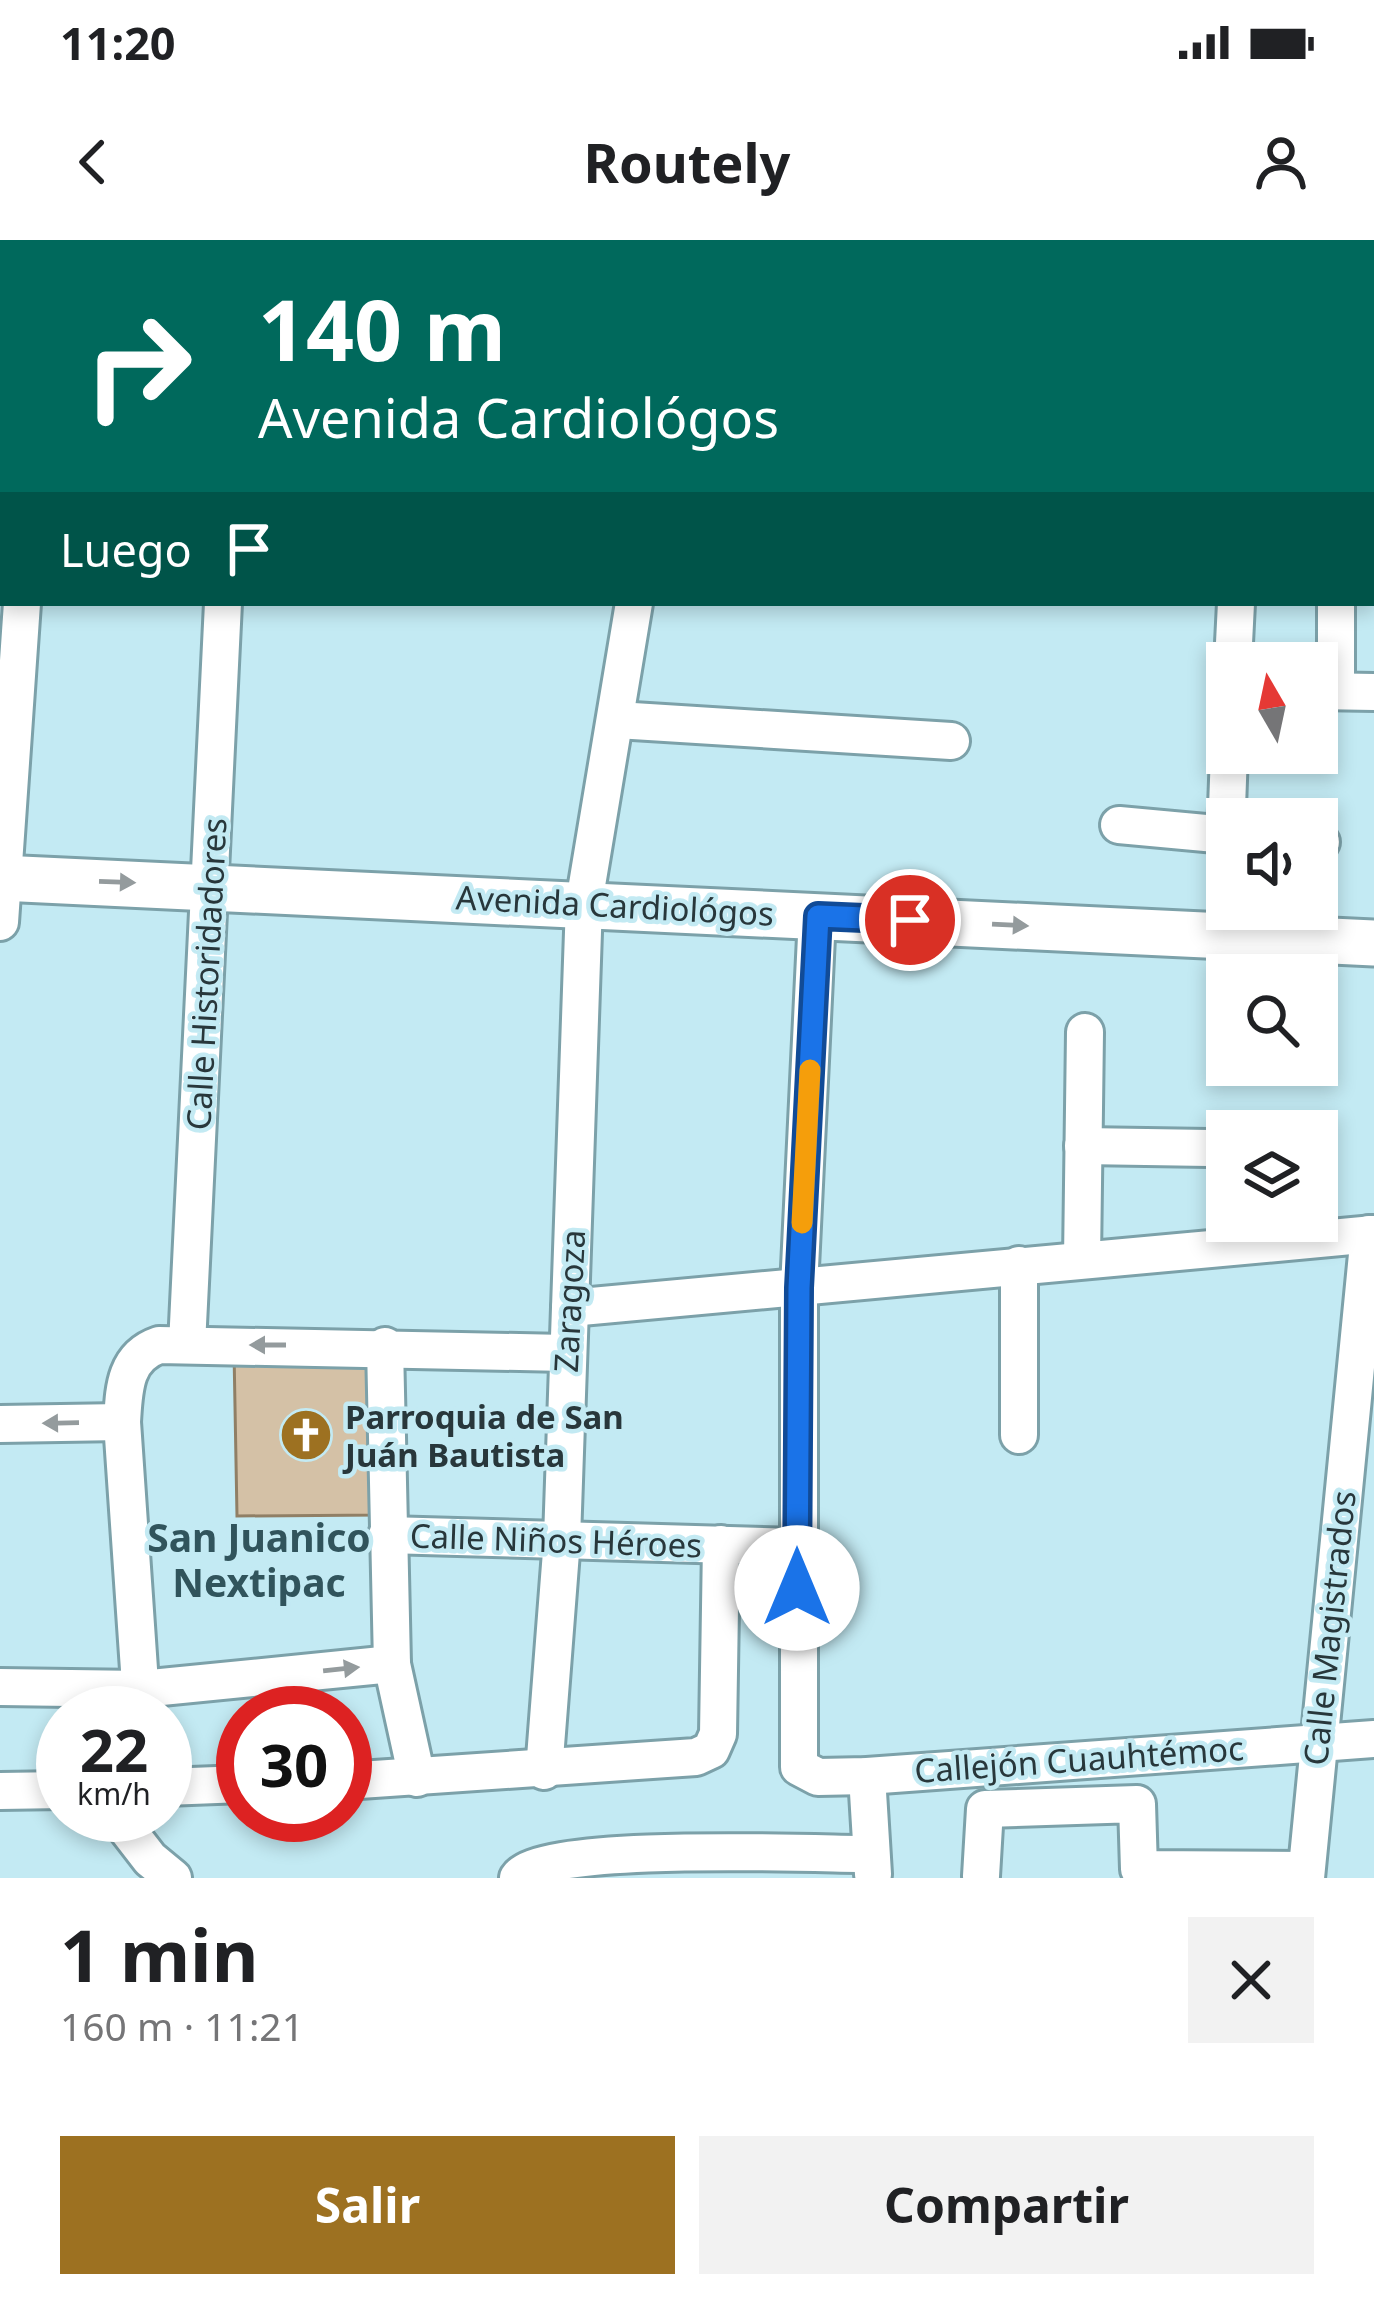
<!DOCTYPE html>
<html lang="es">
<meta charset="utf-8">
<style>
:root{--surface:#fff;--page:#f2f2f2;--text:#202124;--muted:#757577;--accent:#9d7121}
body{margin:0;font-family:"Noto Sans",sans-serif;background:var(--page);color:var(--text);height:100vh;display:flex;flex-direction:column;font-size:45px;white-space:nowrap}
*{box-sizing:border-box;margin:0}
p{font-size:39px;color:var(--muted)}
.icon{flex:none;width:66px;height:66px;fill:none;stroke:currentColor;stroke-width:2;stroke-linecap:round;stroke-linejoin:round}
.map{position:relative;height:1638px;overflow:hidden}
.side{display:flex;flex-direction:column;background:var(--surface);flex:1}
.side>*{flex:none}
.guide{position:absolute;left:0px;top:0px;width:1374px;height:366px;box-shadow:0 6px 18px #0003;background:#00695c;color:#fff;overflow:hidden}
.needle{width:78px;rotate:351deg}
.buttons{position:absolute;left:1206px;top:402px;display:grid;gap:24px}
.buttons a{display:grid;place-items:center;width:132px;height:132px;border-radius:0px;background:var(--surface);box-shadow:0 6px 18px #0003;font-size:60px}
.speed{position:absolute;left:36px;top:1446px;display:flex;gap:24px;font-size:60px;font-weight:700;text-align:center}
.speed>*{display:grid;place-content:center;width:156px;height:156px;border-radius:50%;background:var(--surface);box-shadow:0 6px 18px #0003;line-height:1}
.speed small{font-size:30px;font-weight:400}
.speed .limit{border:18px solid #d22;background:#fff;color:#111}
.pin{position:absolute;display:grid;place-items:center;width:102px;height:102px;color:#fff;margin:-51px;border:6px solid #fff;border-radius:50%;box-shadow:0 3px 12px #0007}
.me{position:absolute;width:132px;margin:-66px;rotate:0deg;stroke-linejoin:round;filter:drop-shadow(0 0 9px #0008)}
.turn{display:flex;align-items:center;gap:42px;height:252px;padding:0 60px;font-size:54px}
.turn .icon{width:156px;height:156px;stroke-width:2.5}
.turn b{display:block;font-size:84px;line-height:102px}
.then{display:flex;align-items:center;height:114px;padding:0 60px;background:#0003;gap:24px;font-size:45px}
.round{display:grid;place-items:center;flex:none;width:126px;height:126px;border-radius:0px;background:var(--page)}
.head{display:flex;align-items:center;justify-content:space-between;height:204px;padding:0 60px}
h1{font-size:72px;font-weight:700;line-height:90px}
.cta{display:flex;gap:24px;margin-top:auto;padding:24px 60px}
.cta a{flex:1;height:138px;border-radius:0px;background:var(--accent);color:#fff;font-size:48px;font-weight:700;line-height:138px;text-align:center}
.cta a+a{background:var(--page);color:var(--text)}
.status{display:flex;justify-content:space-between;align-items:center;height:84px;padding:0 60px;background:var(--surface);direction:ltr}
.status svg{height:33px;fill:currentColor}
header{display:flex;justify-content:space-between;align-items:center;height:156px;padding:0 60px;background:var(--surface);font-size:54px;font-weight:700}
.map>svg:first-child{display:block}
.building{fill:#d4c1a6;stroke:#907f65;stroke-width:3}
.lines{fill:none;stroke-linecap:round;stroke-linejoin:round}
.minor-casing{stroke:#7ca1a9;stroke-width:42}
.major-casing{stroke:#7ca1a9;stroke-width:51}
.minor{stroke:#fff;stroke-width:36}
.major{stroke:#fff;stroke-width:45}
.oneway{fill:#949b9d}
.route-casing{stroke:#114b97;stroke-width:30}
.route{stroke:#1a73e8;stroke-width:21}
.slow{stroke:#f59e0b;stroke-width:21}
.labels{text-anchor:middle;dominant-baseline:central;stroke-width:9;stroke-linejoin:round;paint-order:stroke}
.street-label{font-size:33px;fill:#28373b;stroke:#c3eaf3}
.poi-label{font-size:33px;font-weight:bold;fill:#28373b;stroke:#c3eaf3;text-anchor:start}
.quarter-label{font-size:39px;font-weight:bold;fill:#31545c;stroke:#c3eaf3}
</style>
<div class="status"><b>11:20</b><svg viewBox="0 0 49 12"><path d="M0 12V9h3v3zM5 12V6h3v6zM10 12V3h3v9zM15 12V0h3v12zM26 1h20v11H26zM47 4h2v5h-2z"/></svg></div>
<header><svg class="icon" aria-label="back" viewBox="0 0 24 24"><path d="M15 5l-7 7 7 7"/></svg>Routely<svg class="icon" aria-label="person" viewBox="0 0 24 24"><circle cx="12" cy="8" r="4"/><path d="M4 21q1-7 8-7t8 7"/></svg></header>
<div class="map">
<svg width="1374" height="1638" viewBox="0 0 1374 1638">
<rect width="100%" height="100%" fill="#c3eaf3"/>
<!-- building -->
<polygon class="building" points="234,1111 375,1115 379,1275 237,1276"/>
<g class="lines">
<!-- minor casing -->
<g class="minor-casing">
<g id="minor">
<polyline points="40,3 40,0"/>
<polyline points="239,3 239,0"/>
<polyline points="685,3 685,0"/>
<polyline points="1238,3 1238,0"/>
<polyline points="1314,3 1314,0"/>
<polyline points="1371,215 1374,215"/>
<polyline points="1371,261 1374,261"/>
<polyline points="1233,423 1236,363"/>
<polyline points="1317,451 1374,452"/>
<polyline points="1336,451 1336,363"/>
<polyline points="617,480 951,501"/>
<polyline points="1119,585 1227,595"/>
<polyline points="1226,595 1229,513"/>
<polyline points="1317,602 1321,602"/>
<polyline points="817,676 799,1048 799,1527 818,1537 867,1536 1374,1499"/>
<polyline points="0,682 22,363"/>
<polyline points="1083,906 1209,908"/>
<polyline points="1082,1020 1085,792"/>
<polyline points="570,1068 1374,994"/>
<polyline points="187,1105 223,363"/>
<polyline points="385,1106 392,1424 417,1538"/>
<polyline points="0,1184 122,1182"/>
<polyline points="1019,1195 1019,1025"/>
<polyline points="387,1295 797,1307"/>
<polyline points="0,1447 141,1449 392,1424"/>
<path d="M142,1473L122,1182C124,1150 124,1117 159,1105L566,1113"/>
<polyline points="544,1531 562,1299 584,663 634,363"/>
<polyline points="867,1536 873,1634"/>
<polyline points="345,1541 696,1517 711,1510 718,1494 721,1304"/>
<polyline points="165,1547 243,1544"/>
<polyline points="0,1551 63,1550"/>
<polyline points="116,1575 150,1619 173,1638"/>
<polyline points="981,1636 985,1569 1137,1564 1139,1629 1306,1630"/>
<path d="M518,1638C540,1602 817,1614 871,1614"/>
<polyline points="1306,1638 1369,994"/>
</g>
</g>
<!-- major casing -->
<g class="major-casing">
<polyline id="major" points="0,638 1374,703"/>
</g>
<!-- minor -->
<use href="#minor" class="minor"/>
<!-- major -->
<use href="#major" class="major"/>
</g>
<!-- one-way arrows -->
<defs><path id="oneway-solid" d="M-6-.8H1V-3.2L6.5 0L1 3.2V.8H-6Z" transform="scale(3)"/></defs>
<g class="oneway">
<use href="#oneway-solid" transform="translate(117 642) rotate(2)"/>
<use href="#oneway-solid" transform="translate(1010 685) rotate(3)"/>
<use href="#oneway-solid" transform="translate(268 1105) rotate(-180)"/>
<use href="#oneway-solid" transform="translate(61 1183) rotate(179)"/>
<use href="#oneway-solid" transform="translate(341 1429) rotate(-6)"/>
</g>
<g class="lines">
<!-- route casing -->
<g class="route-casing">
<polyline id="route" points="797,1348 799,1048 818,676 910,680"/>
</g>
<!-- route -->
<use href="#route" class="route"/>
<!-- slow -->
<polyline class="slow" points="802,983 810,830"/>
</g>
<!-- icons -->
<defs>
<g id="church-disc" transform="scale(2.7)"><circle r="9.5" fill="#9d7121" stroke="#c3eaf3"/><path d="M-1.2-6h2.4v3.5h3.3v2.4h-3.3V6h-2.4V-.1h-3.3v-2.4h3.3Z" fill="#fff"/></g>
</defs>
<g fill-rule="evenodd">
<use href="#church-disc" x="306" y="1195"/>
</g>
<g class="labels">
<!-- street labels -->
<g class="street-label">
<text transform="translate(615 665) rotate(3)">Avenida Cardiológos</text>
<text transform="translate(206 734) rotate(-87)">Calle Historidadores</text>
<text transform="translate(569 1061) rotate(-87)">Zaragoza</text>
<text transform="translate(556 1300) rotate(2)">Calle Niños Héroes</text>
<text transform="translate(1329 1388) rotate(-84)">Calle Magistrados</text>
<text transform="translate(1079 1519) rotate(-4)">Callejón Cuauhtémoc</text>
</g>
<!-- poi labels -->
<g class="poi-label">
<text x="345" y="1176">Parroquia de San<tspan x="345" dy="38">Juán Bautista</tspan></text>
</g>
<!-- quarter labels -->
<g class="quarter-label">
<text x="259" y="1296">San Juanico<tspan x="259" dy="45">Nextipac</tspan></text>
</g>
</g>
</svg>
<div class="buttons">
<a><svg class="needle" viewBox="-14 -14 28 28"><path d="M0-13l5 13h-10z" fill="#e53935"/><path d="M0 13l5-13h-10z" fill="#757577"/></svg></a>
<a><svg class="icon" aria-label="sound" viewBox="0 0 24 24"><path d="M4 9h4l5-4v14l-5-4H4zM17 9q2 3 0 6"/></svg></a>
<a><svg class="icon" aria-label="search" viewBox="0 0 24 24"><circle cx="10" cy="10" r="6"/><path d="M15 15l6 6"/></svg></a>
<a><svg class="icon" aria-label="layers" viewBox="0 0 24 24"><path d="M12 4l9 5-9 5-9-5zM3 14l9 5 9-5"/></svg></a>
</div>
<div class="speed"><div>22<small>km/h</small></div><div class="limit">30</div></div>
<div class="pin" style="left:910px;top:680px;background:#d93025"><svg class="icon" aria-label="arrive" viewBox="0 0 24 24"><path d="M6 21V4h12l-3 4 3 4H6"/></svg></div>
<svg class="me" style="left:797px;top:1348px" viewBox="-20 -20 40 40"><circle r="19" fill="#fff"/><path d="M0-13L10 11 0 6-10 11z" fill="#1a73e8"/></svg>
<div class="guide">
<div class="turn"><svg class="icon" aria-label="right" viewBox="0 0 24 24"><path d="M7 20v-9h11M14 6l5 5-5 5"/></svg><div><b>140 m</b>Avenida Cardiológos</div></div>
<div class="then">Luego<svg class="icon" aria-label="arrive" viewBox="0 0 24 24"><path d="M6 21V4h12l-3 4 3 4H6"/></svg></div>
</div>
</div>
<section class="side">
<div class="head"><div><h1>1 min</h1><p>160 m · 11:21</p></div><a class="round"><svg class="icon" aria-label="close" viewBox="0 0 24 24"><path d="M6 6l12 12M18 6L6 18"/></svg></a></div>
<div class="cta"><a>Salir</a><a>Compartir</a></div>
</section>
